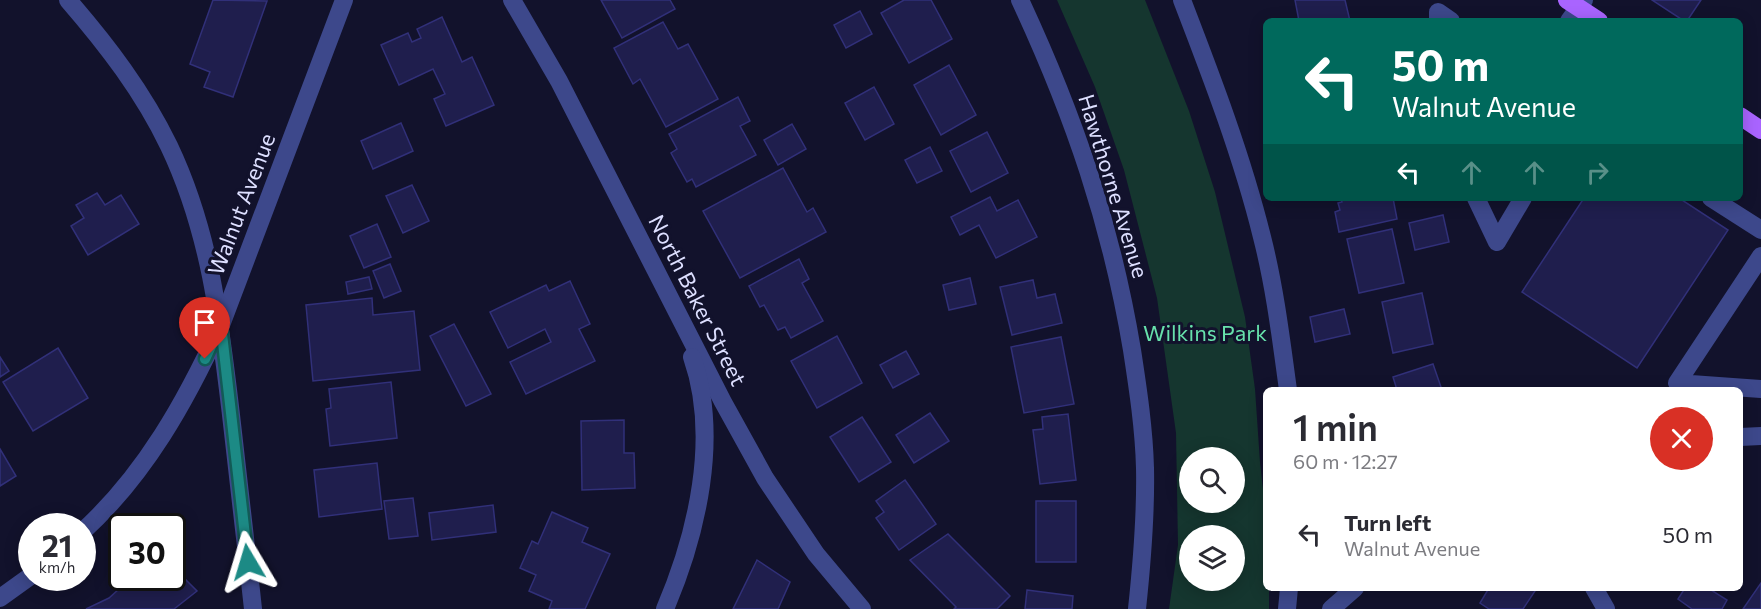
<!DOCTYPE html>
<meta charset="utf-8">
<style>
:root{--surface:#fff;--page:#f2f2f3;--text:#2b2b33;--muted:#7c7c81}
body{margin:0;font-family:Commissioner,sans-serif;background:var(--page);color:var(--text);height:100vh;display:flex;flex-direction:column;font-size:22px;white-space:nowrap}
*{box-sizing:border-box;margin:0}
p{font-size:20px;color:var(--muted)}
.icon{flex:none;width:33px;height:33px;fill:none;stroke:currentColor;stroke-width:2;stroke-linecap:round;stroke-linejoin:round}
.map{position:relative;flex:1;overflow:hidden}
.drawer{position:absolute;left:1263px;top:387px;width:480px;height:204px;display:flex;flex-direction:column;background:var(--surface);border-radius:9px;box-shadow:0 3px 15px #0003}
.drawer>*{flex:none}
.guide{position:absolute;left:1263px;top:18px;width:480px;height:183px;border-radius:9px;box-shadow:0 3px 15px #0003;background:#00695c;color:#fff;overflow:hidden}
.buttons{position:absolute;left:1179px;top:447px;display:grid;gap:12px}
.buttons a{display:grid;place-items:center;width:66px;height:66px;border-radius:50%;background:var(--surface);box-shadow:0 3px 15px #0003;font-size:30px}
.speed{position:absolute;left:18px;top:513px;display:flex;gap:12px;font-size:30px;font-weight:700;text-align:center}
.speed>*{display:grid;place-content:center;width:78px;height:78px;border-radius:50%;background:var(--surface);box-shadow:0 3px 15px #0003;line-height:1}
.speed small{font-size:15px;font-weight:400}
.speed .limit{border:3px solid #111;border-radius:9px;background:#fff;color:#111}
.pin{position:absolute;display:grid;place-items:center;width:51px;height:51px;color:#fff;margin:-62px -26px;border-radius:50% 50% 50% 0;rotate:-45deg;box-shadow:0 0 6px #0007}
.pin .icon{rotate:45deg}
.me{position:absolute;width:66px;margin:-33px;rotate:353deg;stroke-linejoin:round;filter:drop-shadow(0 0 4px #0008)}
.turn{display:flex;align-items:center;gap:21px;height:126px;padding:0 30px;font-size:27px}
.turn .icon{width:78px;height:78px;stroke-width:2.5}
.turn b{display:block;font-size:42px;line-height:51px}
.lanes{display:flex;align-items:center;height:57px;padding:0 30px;background:#0003;justify-content:center;gap:30px;direction:ltr}
.lanes .off{opacity:.35}
.round{display:grid;place-items:center;flex:none;width:63px;height:63px;border-radius:32px;background:var(--page)}
.overview{display:flex;align-items:center;justify-content:space-between;height:102px;padding:0 30px}
h1{font-size:36px;font-weight:600;line-height:45px}
ul{padding:0;list-style:none}
li{display:flex;align-items:center;gap:18px;height:90px;padding:0 30px}
li div{flex:1}
li b{display:block;font-size:22px}
li em{font-style:normal}
.map>svg:first-child{display:block}
.green{fill:#15362f;fill-rule:evenodd}
.building{fill:#1f1e4d;stroke:#313079;stroke-width:1.5}
.lines{fill:none;stroke-linecap:round;stroke-linejoin:round}
.minor{stroke:#3d488b;stroke-width:18}
.major{stroke:#a964ff;stroke-width:18}
.route-casing{stroke:#125a56;stroke-width:15}
.route{stroke:#1c8a85;stroke-width:10}
.labels{text-anchor:middle;dominant-baseline:central;stroke-width:6;stroke-linejoin:round;paint-order:stroke}
.street-label{font-size:22px;fill:#dddfff;stroke:#12122c}
.park-label{font-size:22px;fill:#67e1ac;stroke:#12122c}
</style>
<div class="map">
<svg width="1761" height="609" viewBox="0 0 1761 609">
<rect width="100%" height="100%" fill="#12122c"/>
<!-- green -->
<path class="green" d="M1057,0H1145L1189,111L1215,192L1245,317L1255,389L1260,462L1266,517V588H1269V609H1169L1178,545L1176,433L1157,298L1124,170L1095,87ZM1190,458H1234V502H1190ZM1190,536H1234V580H1190Z"/>
<!-- building -->
<g class="building">
<polygon points="213,0 267,1 233,97 204,87 210,72 190,64"/>
<polygon points="601,0 670,0 675,9 622,38"/>
<polygon points="904,0 931,0 952,39 909,63 881,13"/>
<polygon points="1295,0 1345,0 1350,21 1299,21"/>
<polygon points="1652,0 1701,0 1687,21 1684,21"/>
<polygon points="860,11 872,34 846,48 834,25"/>
<polygon points="442,17 462,62 472,57 494,105 446,126 434,99 445,94 433,69 399,85 381,45 408,33 412,42 421,38 417,29"/>
<polygon points="663,22 678,49 688,44 718,99 666,127 640,79 633,84 614,48"/>
<polygon points="949,65 976,115 941,135 914,85"/>
<polygon points="874,87 894,124 865,140 845,103"/>
<polygon points="738,97 750,121 740,126 756,155 696,187 692,179 687,182 671,153 677,149 669,134"/>
<polygon points="401,123 413,151 373,169 361,141"/>
<polygon points="792,124 806,149 778,165 764,140"/>
<polygon points="987,132 1008,173 971,192 950,151"/>
<polygon points="930,147 942,171 917,183 905,160"/>
<polygon points="783,168 807,212 813,208 826,232 740,278 703,211"/>
<polygon points="412,185 429,221 403,233 386,196"/>
<polygon points="97,193 105,205 121,195 139,224 88,255 71,226 84,218 76,205"/>
<polygon points="990,197 997,211 1018,200 1037,237 996,258 979,225 960,235 951,217"/>
<polygon points="1341,198 1393,198 1397,219 1339,232 1335,212 1340,210 1338,203 1342,202"/>
<polygon points="1584,198 1679,198 1728,230 1637,368 1522,292"/>
<polygon points="1443,215 1449,242 1415,250 1409,223"/>
<polygon points="377,224 391,257 364,268 350,236"/>
<polygon points="1392,229 1404,283 1359,293 1347,239"/>
<polygon points="799,259 809,279 802,283 823,321 791,338 785,327 778,330 764,305 760,307 749,286"/>
<polygon points="390,264 401,291 384,298 373,271"/>
<polygon points="369,277 372,289 348,294 346,282"/>
<polygon points="970,278 976,304 949,310 943,285"/>
<polygon points="1033,280 1037,298 1055,294 1062,323 1012,335 1000,287"/>
<polygon points="570,281 590,324 579,329 595,361 526,394 510,362 551,342 545,329 508,348 490,312 546,285 549,291"/>
<polygon points="1422,293 1433,344 1393,353 1382,302"/>
<polygon points="372,298 373,315 414,311 420,370 313,381 306,305"/>
<polygon points="1344,309 1350,334 1315,342 1310,317"/>
<polygon points="454,324 491,394 466,406 430,336"/>
<polygon points="837,336 862,383 817,408 791,361"/>
<polygon points="1061,337 1074,404 1024,413 1011,347"/>
<polygon points="58,348 88,398 33,431 3,382"/>
<polygon points="906,351 919,374 893,388 880,365"/>
<polygon points="0,357 9,371 0,377"/>
<polygon points="1433,364 1442,390 1397,390 1393,377"/>
<polygon points="391,382 397,438 330,446 326,409 331,408 329,389"/>
<polygon points="930,413 949,441 914,463 896,435"/>
<polygon points="1068,414 1076,480 1040,484 1033,430 1043,429 1042,417"/>
<polygon points="862,417 891,462 859,482 830,437"/>
<polygon points="624,420 624,453 634,453 635,488 582,490 581,421"/>
<polygon points="0,449 16,476 0,486"/>
<polygon points="377,463 382,509 319,517 314,470"/>
<polygon points="905,480 936,524 899,550 876,518 884,512 876,501"/>
<polygon points="413,498 418,536 389,539 384,501"/>
<rect x="1036" y="501" width="40" height="61"/>
<polygon points="493,505 496,532 432,540 429,513"/>
<polygon points="552,512 588,528 582,542 610,554 585,609 549,609 552,601 529,591 536,575 520,568 532,541 538,544"/>
<polygon points="948,534 1010,596 997,609 954,609 956,607 910,560"/>
<polygon points="757,560 790,582 778,609 733,609"/>
<polygon points="172,566 197,591 174,609 86,609 109,598 131,578 172,578"/>
<polygon points="1761,583 1761,609 1743,609"/>
<polygon points="1489,588 1537,588 1523,609 1489,609 1480,603"/>
<polygon points="1685,588 1708,588 1727,600 1722,609 1692,609 1678,599"/>
<polygon points="1027,590 1073,596 1072,609 1025,609"/>
</g>
<g class="lines">
<!-- minor -->
<g class="minor">
<path d="M68,0C107,45 143,92 169,146C210,232 220,321 231,415C238,479 246,544 253,609"/>
<polyline points="512,0 559,81 723,402 765,478 816,554 862,609"/>
<path d="M1020,0C1074,116 1111,224 1132,350C1138,389 1144,429 1145,468C1146,515 1142,562 1137,609"/>
<path d="M1182,0C1212,78 1242,156 1262,237C1275,288 1281,339 1288,390"/>
<polyline points="1438,21 1438,12 1451,21"/>
<polyline points="1569,21 1584,0"/>
<polyline points="1476,198 1497,242 1523,198"/>
<polyline points="1711,198 1761,230"/>
<polyline points="1761,256 1677,383 1761,389"/>
<polyline points="1740,437 1761,436"/>
<path d="M82,532C145,475 186,401 221,325L344,0"/>
<polyline points="1594,588 1606,609"/>
<polyline points="0,598 32,575"/>
<path d="M665,609C697,534 720,437 692,357"/>
<polyline points="1287,609 1289,588"/>
<polyline points="1331,609 1355,588"/>
</g>
<!-- major -->
<g class="major">
<polyline points="1567,0 1599,21"/>
<polyline points="1740,116 1761,130"/>
</g>
</g>
<g class="lines">
<!-- route casing -->
<g class="route-casing">
<polyline id="route" points="205,359 221,325 248,562"/>
</g>
<!-- route -->
<use href="#route" class="route"/>
</g>
<g class="labels">
<!-- street labels -->
<g class="street-label">
<text transform="translate(1114 186) rotate(73)">Hawthorne Avenue</text>
<text transform="translate(241 204) rotate(-69)">Walnut Avenue</text>
<text transform="translate(698 300) rotate(63)">North Baker Street</text>
</g>
<!-- park labels -->
<g class="park-label">
<text x="1205" y="332">Wilkins Park</text>
</g>
</g>
</svg>
<div class="buttons">
<a><svg class="icon" aria-label="search" viewBox="0 0 24 24"><circle cx="10" cy="10" r="6"/><path d="M15 15l6 6"/></svg></a>
<a><svg class="icon" aria-label="layers" viewBox="0 0 24 24"><path d="M12 4l9 5-9 5-9-5zM3 14l9 5 9-5"/></svg></a>
</div>
<div class="speed"><div>21<small>km/h</small></div><div class="limit">30</div></div>
<div class="pin" style="left:205px;top:359px;background:#d93025"><svg class="icon" aria-label="arrive" viewBox="0 0 24 24"><path d="M6 21V4h12l-3 4 3 4H6"/></svg></div>
<svg class="me" style="left:248px;top:562px" viewBox="-20 -20 40 40"><path d="M0-17L14 15 0 8-14 15z" fill="#1c8a85" stroke="#fff" stroke-width="4"/></svg>
<div class="guide">
<div class="turn"><svg class="icon" aria-label="left" viewBox="0 0 24 24"><path d="M17 20v-9H6M10 6l-5 5 5 5"/></svg><div><b>50 m</b>Walnut Avenue</div></div>
<div class="lanes"><svg class="icon" aria-label="left" viewBox="0 0 24 24"><path d="M17 20v-9H6M10 6l-5 5 5 5"/></svg><svg class="icon off" aria-label="ahead" viewBox="0 0 24 24"><path d="M12 20V5M6 11l6-6 6 6"/></svg><svg class="icon off" aria-label="ahead" viewBox="0 0 24 24"><path d="M12 20V5M6 11l6-6 6 6"/></svg><svg class="icon off" aria-label="right" viewBox="0 0 24 24"><path d="M7 20v-9h11M14 6l5 5-5 5"/></svg></div>
</div>
<section class="drawer">
<div class="overview"><div><h1>1 min</h1><p>60 m · 12:27</p></div><a class="round" style="background:#d93025;color:#fff"><svg class="icon" aria-label="close" viewBox="0 0 24 24"><path d="M6 6l12 12M18 6L6 18"/></svg></a></div>
<ul>
<li><svg class="icon" aria-label="left" viewBox="0 0 24 24"><path d="M17 20v-9H6M10 6l-5 5 5 5"/></svg><div><b>Turn left</b><p>Walnut Avenue</p></div><em>50 m</em></li>
</ul>
</section>
</div>
